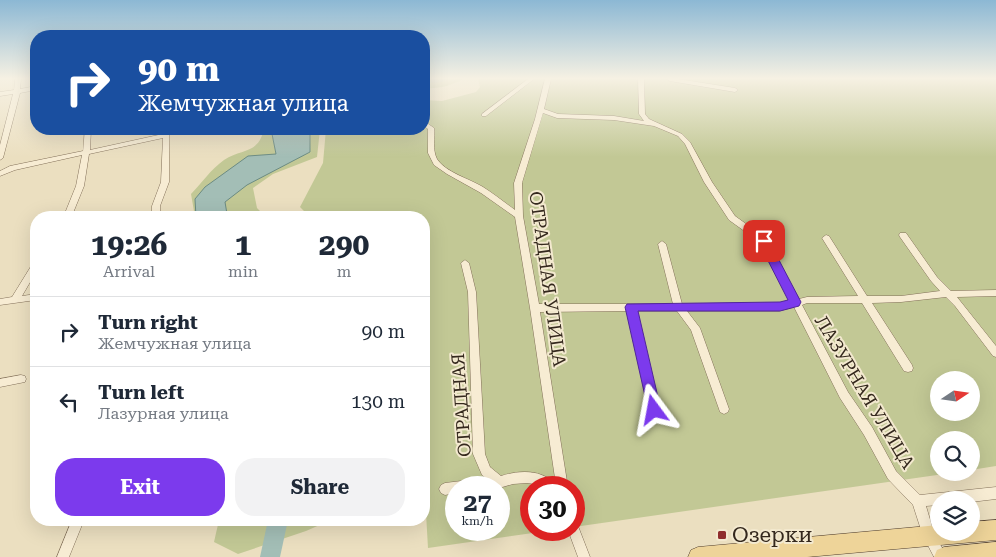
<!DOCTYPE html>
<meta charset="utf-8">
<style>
:root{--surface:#fff;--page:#f2f2f3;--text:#1f2937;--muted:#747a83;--line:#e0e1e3;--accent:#7c3aed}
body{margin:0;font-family:"Roboto Serif",serif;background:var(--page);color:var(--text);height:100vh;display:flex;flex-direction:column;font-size:19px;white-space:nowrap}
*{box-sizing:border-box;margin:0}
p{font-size:16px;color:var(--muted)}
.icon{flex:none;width:28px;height:28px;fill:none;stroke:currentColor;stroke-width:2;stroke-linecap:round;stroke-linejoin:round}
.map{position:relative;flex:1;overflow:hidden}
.side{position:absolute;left:30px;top:211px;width:400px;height:315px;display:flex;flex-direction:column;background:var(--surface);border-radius:20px;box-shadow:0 5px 20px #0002}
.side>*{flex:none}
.guide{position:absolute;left:30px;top:30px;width:400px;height:105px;border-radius:20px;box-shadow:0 5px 20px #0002;background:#1a4fa0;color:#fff;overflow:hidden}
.needle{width:32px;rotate:77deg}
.controls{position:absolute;left:930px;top:371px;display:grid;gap:10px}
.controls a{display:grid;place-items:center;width:50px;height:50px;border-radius:50%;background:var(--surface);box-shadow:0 5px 20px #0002;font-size:25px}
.speed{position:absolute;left:445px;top:476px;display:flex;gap:10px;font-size:25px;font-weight:700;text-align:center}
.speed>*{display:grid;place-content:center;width:65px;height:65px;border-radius:50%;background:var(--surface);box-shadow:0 5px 20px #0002;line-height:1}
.speed small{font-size:12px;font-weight:400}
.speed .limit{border:8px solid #d22;background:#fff;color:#111}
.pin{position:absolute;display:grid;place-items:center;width:42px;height:42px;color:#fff;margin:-21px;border-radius:10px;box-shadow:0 2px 8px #0006}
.me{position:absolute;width:55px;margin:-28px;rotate:347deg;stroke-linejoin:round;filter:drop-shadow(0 0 4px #0008)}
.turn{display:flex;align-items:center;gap:18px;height:105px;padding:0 25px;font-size:22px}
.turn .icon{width:65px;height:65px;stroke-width:2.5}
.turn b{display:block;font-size:35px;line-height:42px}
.eta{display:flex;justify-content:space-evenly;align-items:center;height:85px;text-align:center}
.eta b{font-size:30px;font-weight:700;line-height:35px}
.primary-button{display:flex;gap:10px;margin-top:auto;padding:10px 25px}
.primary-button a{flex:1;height:58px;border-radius:20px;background:var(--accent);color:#fff;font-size:20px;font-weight:700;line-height:58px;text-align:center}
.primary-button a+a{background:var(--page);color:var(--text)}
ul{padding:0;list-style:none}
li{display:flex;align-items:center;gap:15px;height:70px;padding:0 25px;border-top:1px solid var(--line)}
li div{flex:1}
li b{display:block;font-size:19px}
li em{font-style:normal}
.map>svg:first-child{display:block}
.green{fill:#c2c895;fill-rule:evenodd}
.water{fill:#a3beb6;stroke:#6b8b83}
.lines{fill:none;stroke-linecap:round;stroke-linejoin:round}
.river{fill:#a3beb6;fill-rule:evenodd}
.street-casing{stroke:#837059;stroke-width:1}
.primary-casing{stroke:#513e2d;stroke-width:1}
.street{fill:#f7ecd3;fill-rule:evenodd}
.primary{fill:#eed499;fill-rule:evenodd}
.route{fill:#7c3aed;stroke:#51269a}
.poi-dot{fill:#8f2d2c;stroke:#f3e9cf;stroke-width:2}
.labels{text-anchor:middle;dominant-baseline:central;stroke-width:4;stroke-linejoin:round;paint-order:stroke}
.street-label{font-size:18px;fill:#34281d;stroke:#f3e9cf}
.near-poi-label{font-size:21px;fill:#34281d;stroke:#f3e9cf;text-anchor:start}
</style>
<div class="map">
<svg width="996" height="557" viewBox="0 0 996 557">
<rect width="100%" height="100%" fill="#ebdfc0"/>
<!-- green -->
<g class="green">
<path d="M424,79H463C449,86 440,89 424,88Z"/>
<path d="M478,79H996V466L971,470V440H939V472L951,473L574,527V488H531V530H554L428,548L424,478V218L310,217L300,207L323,163L326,129H424V100L442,101L476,92L480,87ZM939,380H971V412H939ZM456,488H499V530H456Z"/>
<path d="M264,129H320L317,157L273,174L253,188L257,208L266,217H195L191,194C201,184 211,169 224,160C242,148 258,155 264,129Z"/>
<polygon points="219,520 331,520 306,531 238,554 214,542"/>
</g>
<!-- water -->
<polygon class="water" points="271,129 310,129 310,152 247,185 225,202 227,214 235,217 196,217 195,199 205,187 248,156 276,154"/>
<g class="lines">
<!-- river -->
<g class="river">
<polygon points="424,79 447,79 442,82 424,83"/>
<polygon points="268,520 288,520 280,557 260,557"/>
</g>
<!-- street casing -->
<g class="street-casing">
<g id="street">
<polygon points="15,79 21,79 20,89 36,86 36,90 20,93 3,158 0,160 0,145 13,94 0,96 0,92 14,90"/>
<polygon points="528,79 534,79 486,116 482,116 482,114"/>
<path d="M545,79H551L544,109L558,114L614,116L644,121L639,114L638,79H644L645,114L649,119L682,134L690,142L712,182L735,216L767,239L799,299L807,297L858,296L822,238L826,235L829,236L867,296H901L940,291L931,281L900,237L899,235L900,233H906L937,277L951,291L996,290V296L957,297L996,346V357L993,356L955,306L946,297L901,302L872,303L912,365L913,368L912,371L908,372L904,371L862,303H807L802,305L848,392L872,427L896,471L920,495L996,487V499L971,502V500H939V505L926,506L934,533L947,557H934L923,536L913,505L888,479L864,435L840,398L794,307L779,311H687L700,328L729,409L728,412L724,414L720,412L719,409L691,330L677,311H637L659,410L658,413L654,415L650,413L649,410L627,311L540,312L568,488H542L534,484L527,483L513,484L499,488H456V493L445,495L441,493L439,489L441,485L445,483L486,478L482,475L473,454L468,292L461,263L465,260L469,263L476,292L485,454L490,467L501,476C520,470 542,469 556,485L530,308L515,217L481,193L447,174L434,165L428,153V129L424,126V121L434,128C435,138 432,149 437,159C445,172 470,179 483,187C494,194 504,202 515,210L514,183L535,119ZM543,113L557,118L614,120L654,126L678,136L685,144L704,182L729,220L761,243L790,301L779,303L682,304L666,244L662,241L658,244L673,304H539L523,216L522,183Z"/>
<polygon points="667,79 678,79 735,88 738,90 735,92 670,81"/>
<polygon points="85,129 91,129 90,150 163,134 163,129 169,129 169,182 160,206 160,218 152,218 152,206 161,182 163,138 89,154 84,186 71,218 63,218 76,186 82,155 15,170 0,176 0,171 10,166 83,151"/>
<polygon points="36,262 36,272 22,296 36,294 36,300 0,305 0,299 12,297 33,263"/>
<polygon points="21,375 25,376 26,379 25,382 0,387 0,379"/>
<polygon points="72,520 84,520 69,557 57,557"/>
<polygon points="574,524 578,526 590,557 578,557 568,530 574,530"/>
</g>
</g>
<!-- primary casing -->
<g class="primary-casing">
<g id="primary">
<polygon points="996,520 996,540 807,557 688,557 691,550 698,547 939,525 939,532 971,532 971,522"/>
<polygon points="996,542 996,557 934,557 937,550 944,547"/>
</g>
</g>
<!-- street -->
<use href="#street" class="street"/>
<!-- primary -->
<use href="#primary" class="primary"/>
</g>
<!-- sky -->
<linearGradient id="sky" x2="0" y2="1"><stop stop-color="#8cb8d4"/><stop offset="0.5" stop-color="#f6f1e3"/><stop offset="1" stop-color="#f6f1e3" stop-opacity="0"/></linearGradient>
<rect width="996" height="157" fill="url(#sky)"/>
<!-- route -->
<polygon class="route" points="764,238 769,241 801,302 799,306 780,311 638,311 661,410 659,414 654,416 649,414 625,307 627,304 780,302 788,300 758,241"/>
<!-- markers -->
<rect class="poi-dot" x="717" y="530" width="10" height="10" rx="2.5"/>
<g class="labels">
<!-- street labels -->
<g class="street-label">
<text transform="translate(548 279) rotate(82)">ОТРАДНАЯ УЛИЦА</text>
<text transform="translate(865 392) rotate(59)">ЛАЗУРНАЯ УЛИЦА</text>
<text transform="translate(461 405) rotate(-94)">ОТРАДНАЯ</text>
</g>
<!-- near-poi labels -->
<g class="near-poi-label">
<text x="732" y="535">Озерки</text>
</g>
</g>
</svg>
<div class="controls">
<a><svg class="needle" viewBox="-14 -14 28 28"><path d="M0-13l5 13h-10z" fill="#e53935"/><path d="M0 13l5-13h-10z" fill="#747a83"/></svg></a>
<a><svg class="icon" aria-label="search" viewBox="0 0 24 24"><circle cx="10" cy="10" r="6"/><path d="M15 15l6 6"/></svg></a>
<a><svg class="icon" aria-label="layers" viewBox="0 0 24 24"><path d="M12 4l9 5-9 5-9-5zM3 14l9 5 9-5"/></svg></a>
</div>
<div class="speed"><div>27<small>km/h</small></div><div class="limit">30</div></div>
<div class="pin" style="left:764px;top:241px;background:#d93025"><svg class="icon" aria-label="arrive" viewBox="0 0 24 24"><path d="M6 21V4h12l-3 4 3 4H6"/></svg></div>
<svg class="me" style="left:654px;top:410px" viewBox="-20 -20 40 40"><path d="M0-17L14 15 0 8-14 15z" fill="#7c3aed" stroke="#fff" stroke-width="4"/></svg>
<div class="guide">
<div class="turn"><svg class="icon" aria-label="right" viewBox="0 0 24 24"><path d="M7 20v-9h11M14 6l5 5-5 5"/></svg><div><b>90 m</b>Жемчужная улица</div></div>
</div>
<section class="side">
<div class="eta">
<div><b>19:26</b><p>Arrival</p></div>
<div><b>1</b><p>min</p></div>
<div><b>290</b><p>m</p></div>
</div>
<ul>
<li><svg class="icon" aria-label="right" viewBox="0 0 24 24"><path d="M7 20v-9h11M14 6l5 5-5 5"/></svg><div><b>Turn right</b><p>Жемчужная улица</p></div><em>90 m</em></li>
<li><svg class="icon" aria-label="left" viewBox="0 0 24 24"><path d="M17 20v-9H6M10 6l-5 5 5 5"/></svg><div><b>Turn left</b><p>Лазурная улица</p></div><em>130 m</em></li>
</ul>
<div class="primary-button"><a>Exit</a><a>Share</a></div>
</section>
</div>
